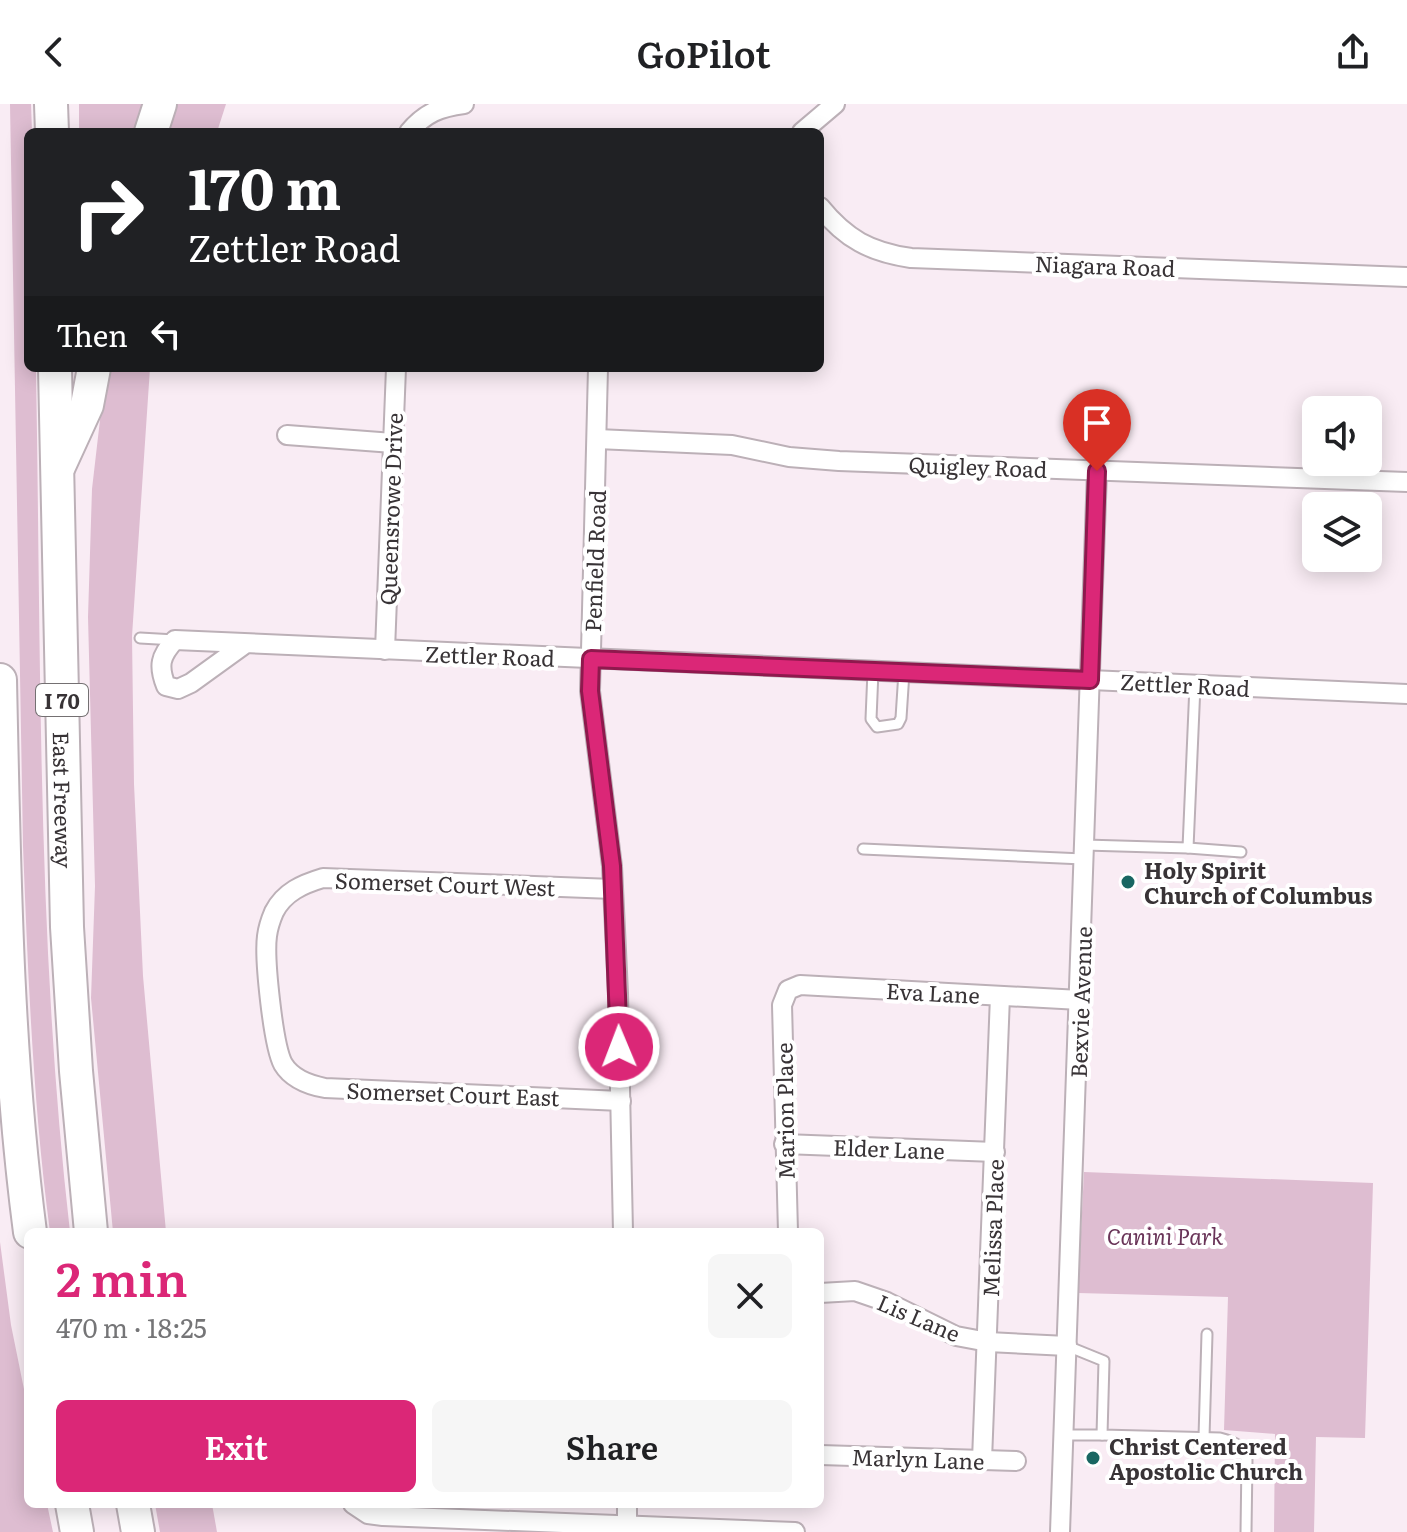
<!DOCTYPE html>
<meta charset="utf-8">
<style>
:root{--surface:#fff;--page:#f6f6f6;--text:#202124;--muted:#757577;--accent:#db2777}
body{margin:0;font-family:Literata,serif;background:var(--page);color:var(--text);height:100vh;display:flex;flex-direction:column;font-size:30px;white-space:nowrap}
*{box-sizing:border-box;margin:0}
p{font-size:26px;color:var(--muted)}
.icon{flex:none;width:44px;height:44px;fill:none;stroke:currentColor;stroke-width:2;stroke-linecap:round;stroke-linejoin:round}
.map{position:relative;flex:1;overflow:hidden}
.details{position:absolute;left:24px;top:1124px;width:800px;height:280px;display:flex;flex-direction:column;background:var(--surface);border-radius:12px;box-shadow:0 4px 20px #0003}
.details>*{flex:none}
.hud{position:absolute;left:24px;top:24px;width:800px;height:244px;border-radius:12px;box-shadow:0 4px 20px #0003;background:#202124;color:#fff;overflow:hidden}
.controls{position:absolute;left:1302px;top:292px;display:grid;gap:16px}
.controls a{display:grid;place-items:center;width:80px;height:80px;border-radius:12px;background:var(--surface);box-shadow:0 4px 20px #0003;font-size:40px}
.pin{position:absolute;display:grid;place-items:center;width:68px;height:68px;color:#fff;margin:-82px -34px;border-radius:50% 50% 50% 0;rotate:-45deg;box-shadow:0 0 8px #0007}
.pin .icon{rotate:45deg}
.me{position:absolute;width:88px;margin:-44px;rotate:359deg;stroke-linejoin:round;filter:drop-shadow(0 0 6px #0008)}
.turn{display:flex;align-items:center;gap:28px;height:168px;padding:0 32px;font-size:36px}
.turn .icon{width:104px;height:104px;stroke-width:2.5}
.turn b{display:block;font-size:56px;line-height:68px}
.then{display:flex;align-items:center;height:76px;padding:0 32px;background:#0003;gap:16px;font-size:30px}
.round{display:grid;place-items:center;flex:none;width:84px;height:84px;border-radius:12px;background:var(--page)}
.headline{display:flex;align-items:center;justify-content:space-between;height:136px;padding:0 32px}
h1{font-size:48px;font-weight:600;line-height:60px;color:var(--accent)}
.cta{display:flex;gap:16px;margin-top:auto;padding:16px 32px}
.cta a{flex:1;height:92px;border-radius:12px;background:var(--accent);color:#fff;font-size:32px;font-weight:600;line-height:92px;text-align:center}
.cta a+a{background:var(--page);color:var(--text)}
header{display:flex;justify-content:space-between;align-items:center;height:104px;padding:0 32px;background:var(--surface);font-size:36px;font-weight:600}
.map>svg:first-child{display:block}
.green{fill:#debdd1}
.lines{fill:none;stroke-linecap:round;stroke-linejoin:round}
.lane-casing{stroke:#bcb0b7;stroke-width:13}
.street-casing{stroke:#bcb0b7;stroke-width:22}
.highway-casing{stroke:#bcb0b7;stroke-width:36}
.lane{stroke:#fff;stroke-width:9}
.street{stroke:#fff;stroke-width:18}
.highway{stroke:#fff;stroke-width:32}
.route-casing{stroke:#8e194d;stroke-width:20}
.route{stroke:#db2777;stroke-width:14}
.poi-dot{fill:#196662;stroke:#fff;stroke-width:3}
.labels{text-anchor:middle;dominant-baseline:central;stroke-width:8;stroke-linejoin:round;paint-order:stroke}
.shield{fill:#fff;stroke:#747072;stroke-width:2}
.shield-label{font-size:20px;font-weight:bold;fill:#383336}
.street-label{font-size:22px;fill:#383336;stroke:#fff}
.poi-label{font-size:22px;font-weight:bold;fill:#383336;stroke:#fff;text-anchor:start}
.park-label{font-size:22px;font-style:italic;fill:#693458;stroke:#fff}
</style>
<header><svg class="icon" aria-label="back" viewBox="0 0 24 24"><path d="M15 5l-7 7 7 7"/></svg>GoPilot<svg class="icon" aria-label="share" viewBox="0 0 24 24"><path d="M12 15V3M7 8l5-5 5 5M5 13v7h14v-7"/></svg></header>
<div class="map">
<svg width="1407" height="1428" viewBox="0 0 1407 1428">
<rect width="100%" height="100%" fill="#f9ecf4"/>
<!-- green -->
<g class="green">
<path d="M10,0H31L32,28H28V264H36C41,552 37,841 70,1128H50C33,1000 28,871 23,742Z"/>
<polygon points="79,0 153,0 146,28 79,28"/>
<polygon points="172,0 226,0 217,28 164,28"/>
<polygon points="106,264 150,264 132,532 134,680 143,872 166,1128 113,1128 91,894 95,782 88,513 92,385"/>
<polygon points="1084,1068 1373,1079 1365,1334 1316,1333 1314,1428 1274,1428 1275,1330 1224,1326 1228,1193 1078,1189"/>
<polygon points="0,1138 11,1221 28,1305 28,1400 47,1400 53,1428 0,1428"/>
<polygon points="155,1400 212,1400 217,1428 160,1428"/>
</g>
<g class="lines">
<!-- lane casing -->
<g class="lane-casing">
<g id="lane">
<polyline points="140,534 175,536"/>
<polyline points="873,567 871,615 877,623 898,620 901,614 904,568"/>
<polyline points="1085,741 1188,744 1195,581"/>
<polyline points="1188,744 1241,748"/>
<polyline points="863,745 1083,755"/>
<path d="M1067,1242L1104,1257L1102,1331L1220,1334C1235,1338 1242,1341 1247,1356L1246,1428"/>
<polyline points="1064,1331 1102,1331"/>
<polyline points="1204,1333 1207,1230"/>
</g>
</g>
<!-- street casing -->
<g class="street-casing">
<g id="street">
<path d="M409,28C425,9 440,3 464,0"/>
<polyline points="802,28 835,0"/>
<path d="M820,103C846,135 870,148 911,154L1407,173"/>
<polyline points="598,264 590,587 612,762 618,889 623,1128"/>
<polyline points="287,331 393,339"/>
<polyline points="597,335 732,341 789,353 839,357 1407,378"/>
<path d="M245,540L191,579L178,585L166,582C158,562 160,552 175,536L1407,590"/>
<polyline points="385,546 396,264"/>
<path d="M613,785L323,774C303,780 284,788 274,808C271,815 268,824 267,832C264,854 273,941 283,960C292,975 309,981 325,984L621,997"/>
<polyline points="784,1040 995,1048"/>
<polyline points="788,1128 782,901 788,886 800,881 1080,896"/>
<polyline points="820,1189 855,1187 887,1198 956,1232 988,1238 1067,1242"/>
<polyline points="820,1351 1016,1357"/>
<polyline points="982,1356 1000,892"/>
<polyline points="353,1400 368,1410 383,1412 795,1428"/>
<polyline points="627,1400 627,1428"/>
<polyline points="1060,1428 1097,367"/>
</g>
</g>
<!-- highway casing -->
<g class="highway-casing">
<g id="highway">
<polyline points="51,0 52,28"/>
<polyline points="151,28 160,0"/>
<path id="s1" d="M55,264L67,823L76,967L91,1128"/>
<polyline points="59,362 87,301 94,264"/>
<path d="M0,576C4,760 6,945 30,1128"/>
<polyline points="72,1400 77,1428"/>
<polyline points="133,1400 138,1428"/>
</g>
</g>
<!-- lane -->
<use href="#lane" class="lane"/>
<!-- street -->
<use href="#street" class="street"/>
<!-- highway -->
<use href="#highway" class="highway"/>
</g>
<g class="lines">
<!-- route casing -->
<g class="route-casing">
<polyline id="route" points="619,943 612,762 590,587 591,555 1090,576 1097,367"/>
</g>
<!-- route -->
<use href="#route" class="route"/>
</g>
<!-- markers -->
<g class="poi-dot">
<circle cx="1128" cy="778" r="8"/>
<circle cx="1093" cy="1354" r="8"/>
</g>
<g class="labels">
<!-- shield labels -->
<rect class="shield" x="36" y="580" width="52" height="32" rx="6"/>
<g class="shield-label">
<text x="62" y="596">I 70</text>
</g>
<!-- street labels -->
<g class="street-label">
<text transform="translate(1105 161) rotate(2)">Niagara Road</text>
<text transform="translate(978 362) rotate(2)">Quigley Road</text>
<text transform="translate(390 405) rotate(-88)">Queensrowe Drive</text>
<text transform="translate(594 457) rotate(-88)">Penfield Road</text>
<text transform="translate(490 551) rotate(2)">Zettler Road</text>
<text transform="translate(1185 580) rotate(3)">Zettler Road</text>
<text stroke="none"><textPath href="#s1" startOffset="432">East Freeway</textPath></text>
<text transform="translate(445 779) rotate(2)">Somerset Court West</text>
<text transform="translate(933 888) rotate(3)">Eva Lane</text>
<text transform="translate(1080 898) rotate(-88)">Bexvie Avenue</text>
<text transform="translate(453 989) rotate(2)">Somerset Court East</text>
<text transform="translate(784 1007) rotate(-91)">Marion Place</text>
<text transform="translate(889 1044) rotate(2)">Elder Lane</text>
<text transform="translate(992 1124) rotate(-88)">Melissa Place</text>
<text transform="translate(919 1213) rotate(23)">Lis Lane</text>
<text transform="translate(918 1354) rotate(2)">Marlyn Lane</text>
</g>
<!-- poi labels -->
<g class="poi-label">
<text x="1144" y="765">Holy Spirit<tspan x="1144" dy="25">Church of Columbus</tspan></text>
<text x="1109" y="1341">Christ Centered<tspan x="1109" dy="25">Apostolic Church</tspan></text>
</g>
<!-- park labels -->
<g class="park-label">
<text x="1165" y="1131">Canini Park</text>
</g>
</g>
</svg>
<div class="controls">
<a><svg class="icon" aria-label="sound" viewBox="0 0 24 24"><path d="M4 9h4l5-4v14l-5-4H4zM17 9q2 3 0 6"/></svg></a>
<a><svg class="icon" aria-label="layers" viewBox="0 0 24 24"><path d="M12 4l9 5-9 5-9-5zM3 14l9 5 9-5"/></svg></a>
</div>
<div class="pin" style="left:1097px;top:367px;background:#d93025"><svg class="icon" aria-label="arrive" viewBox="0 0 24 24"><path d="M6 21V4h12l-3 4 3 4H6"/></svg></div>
<svg class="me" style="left:619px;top:943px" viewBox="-20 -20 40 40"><circle r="17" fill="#db2777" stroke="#fff" stroke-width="3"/><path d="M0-11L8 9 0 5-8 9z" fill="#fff"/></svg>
<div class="hud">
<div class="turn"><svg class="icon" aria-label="right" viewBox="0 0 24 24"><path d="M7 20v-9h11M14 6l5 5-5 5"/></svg><div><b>170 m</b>Zettler Road</div></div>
<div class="then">Then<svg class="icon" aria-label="left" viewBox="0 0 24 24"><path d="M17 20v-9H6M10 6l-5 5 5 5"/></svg></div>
</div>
<section class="details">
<div class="headline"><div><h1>2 min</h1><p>470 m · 18:25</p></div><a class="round"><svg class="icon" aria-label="close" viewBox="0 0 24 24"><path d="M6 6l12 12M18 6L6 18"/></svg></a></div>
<div class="cta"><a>Exit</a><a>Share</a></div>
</section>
</div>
